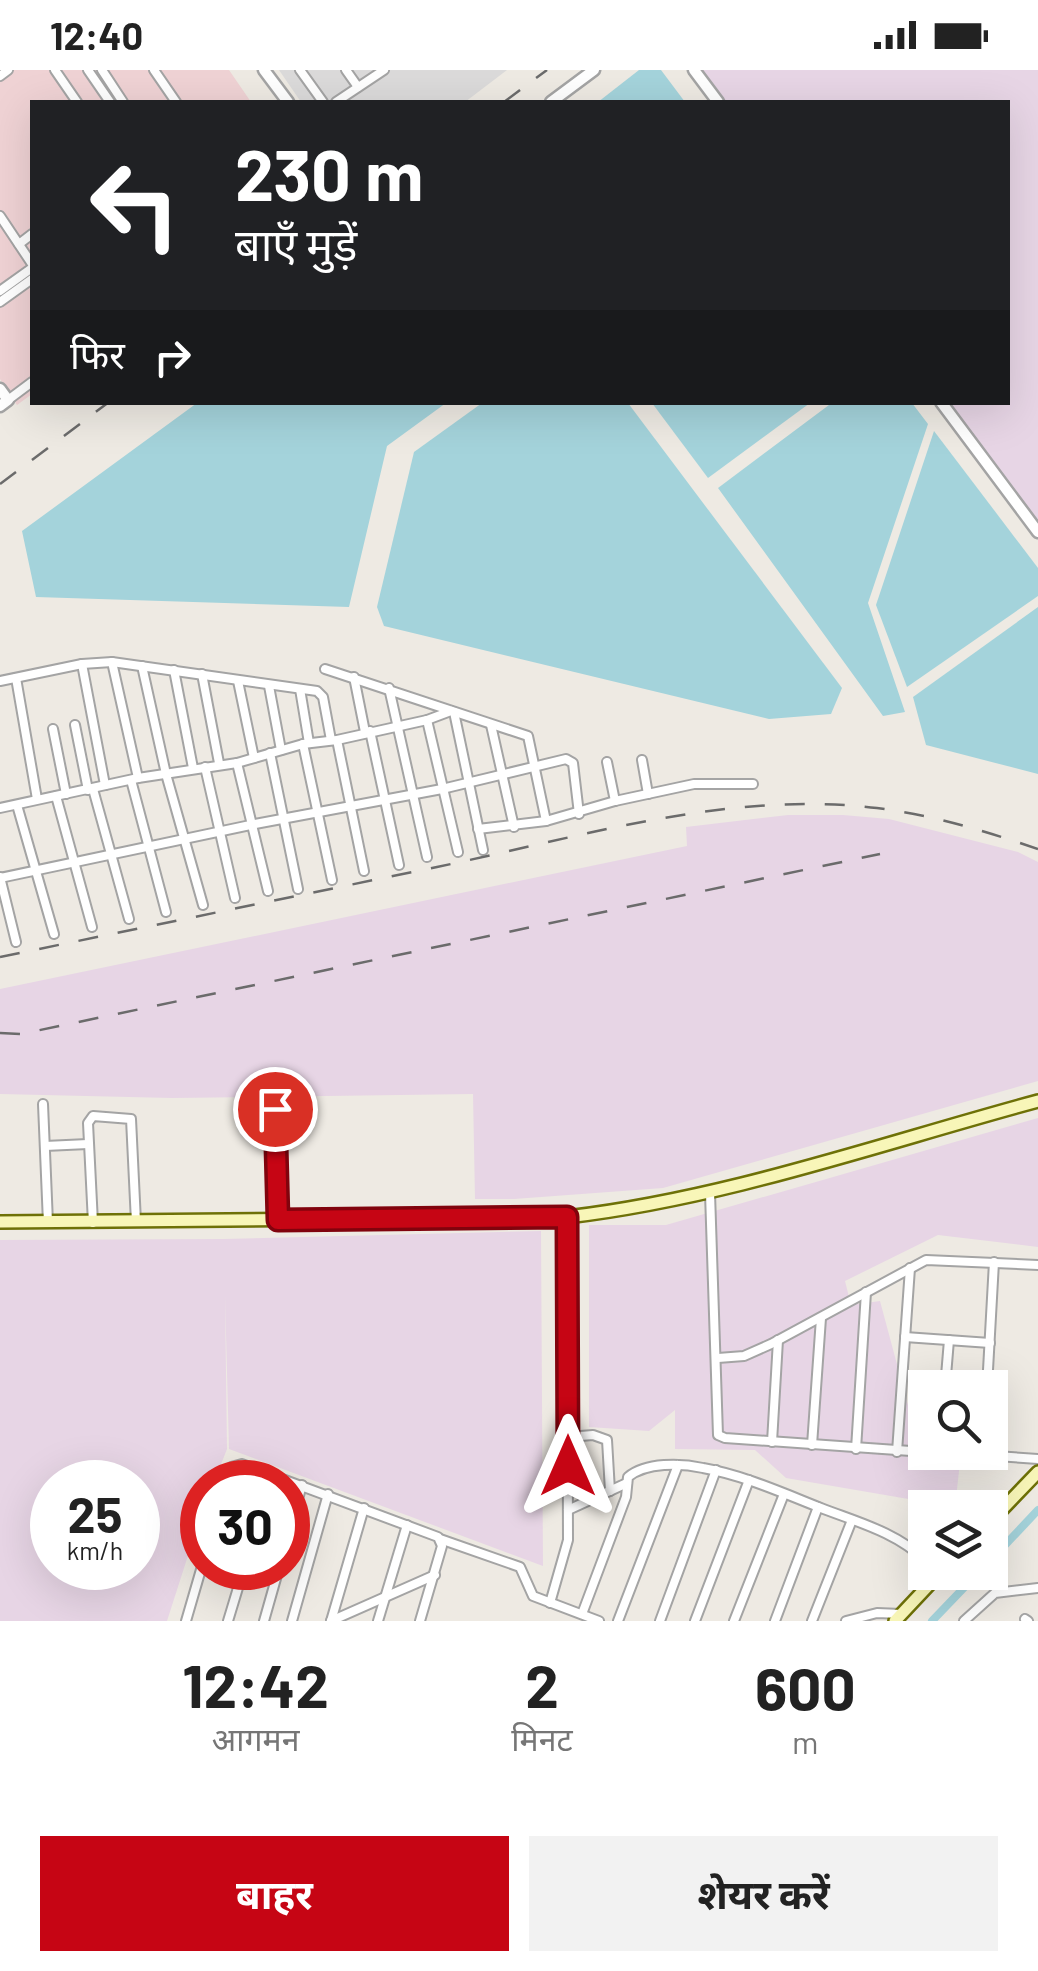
<!DOCTYPE html>
<html lang="hi">
<meta charset="utf-8">
<style>
:root{--surface:#fff;--page:#f2f2f2;--text:#222;--muted:#767676;--accent:#c60514}
body{margin:0;font-family:Barlow,"Noto Sans Devanagari",sans-serif;background:var(--page);color:var(--text);height:100vh;display:flex;flex-direction:column;font-size:38px;white-space:nowrap}
*{box-sizing:border-box;margin:0}
p{font-size:32px;color:var(--muted)}
.icon{flex:none;width:55px;height:55px;fill:none;stroke:currentColor;stroke-width:2;stroke-linecap:round;stroke-linejoin:round}
.map{position:relative;height:1551px;overflow:hidden}
.drawer{display:flex;flex-direction:column;background:var(--surface);flex:1}
.drawer>*{flex:none}
.banner{position:absolute;left:30px;top:30px;width:980px;height:305px;border-radius:0px;box-shadow:0 10px 40px #0002;background:#202124;color:#fff;overflow:hidden}
.fabs{position:absolute;left:908px;top:1300px;display:grid;gap:20px}
.fabs a{display:grid;place-items:center;width:100px;height:100px;border-radius:0px;background:var(--surface);box-shadow:0 10px 40px #0002;font-size:50px}
.speed{position:absolute;left:30px;top:1390px;display:flex;gap:20px;font-size:50px;font-weight:700;text-align:center}
.speed>*{display:grid;place-content:center;width:130px;height:130px;border-radius:50%;background:var(--surface);box-shadow:0 10px 40px #0002;line-height:1}
.speed small{font-size:25px;font-weight:400}
.speed .limit{border:15px solid #d22;background:#fff;color:#111}
.pin{position:absolute;display:grid;place-items:center;width:85px;height:85px;color:#fff;margin:-42px;border:5px solid #fff;border-radius:50%;box-shadow:0 2px 10px #0007}
.me{position:absolute;width:110px;margin:-55px;rotate:0deg;stroke-linejoin:round;filter:drop-shadow(0 0 8px #0008)}
.turn{display:flex;align-items:center;gap:35px;height:210px;padding:0 40px;font-size:45px}
.turn .icon{width:130px;height:130px;stroke-width:2.5}
.turn b{display:block;font-size:70px;line-height:85px}
.then{display:flex;align-items:center;height:95px;padding:0 40px;background:#0003;gap:20px;font-size:38px}
.eta{display:flex;justify-content:space-evenly;align-items:center;height:170px;text-align:center}
.eta b{font-size:60px;font-weight:700;line-height:70px}
.primary-button{display:flex;gap:20px;margin-top:auto;padding:20px 40px}
.primary-button a{flex:1;height:115px;border-radius:0px;background:var(--accent);color:#fff;font-size:40px;font-weight:700;line-height:115px;text-align:center}
.primary-button a+a{background:var(--page);color:var(--text)}
.status{display:flex;justify-content:space-between;align-items:center;height:70px;padding:0 50px;background:var(--surface);direction:ltr}
.status svg{height:28px;fill:currentColor}
.map>svg:first-child{display:block}
.residential{fill:#dbdada}
.commercial{fill:#efd2d4}
.industrial{fill:#e7d5e5;fill-rule:evenodd}
.water{fill:#a4d3db}
.lines{fill:none;stroke-linecap:round;stroke-linejoin:round}
.canal{stroke:#a4d3db;stroke-width:8}
.minor-casing{stroke:#a4a4a4;stroke-width:12}
.tertiary-casing{stroke:#a4a4a4;stroke-width:15}
.secondary-casing{stroke:#6e7107;stroke-width:16}
.minor{stroke:#fff;stroke-width:8}
.tertiary{stroke:#fff;stroke-width:10}
.secondary{stroke:#f8f6b8;stroke-width:11}
.rail{stroke:#6b6b6b;stroke-width:2.5;stroke-dasharray:20 20;stroke-linecap:butt}
.route-casing{stroke:#81030d;stroke-width:25}
.route{stroke:#c60514;stroke-width:18}
</style>
<div class="status"><b>12:40</b><svg viewBox="0 0 49 12"><path d="M0 12V9h3v3zM5 12V6h3v6zM10 12V3h3v9zM15 12V0h3v12zM26 1h20v11H26zM47 4h2v5h-2z"/></svg></div>
<div class="map">
<svg width="1038" height="1551" viewBox="0 0 1038 1551">
<rect width="100%" height="100%" fill="#eeeae3"/>
<!-- residential -->
<polygon class="residential" points="279,0 507,0 465,32 301,32"/>
<!-- commercial -->
<polygon class="commercial" points="0,0 229,0 251,32 32,32 32,324 17,335 0,309"/>
<!-- industrial -->
<g class="industrial">
<polygon points="698,0 1038,0 1038,452 948,333 1008,332 1008,32 723,32"/>
<polygon points="788,745 843,745 889,749 1018,782 1038,792 1038,1011 663,1118 514,1129 475,1129 473,1024 172,1028 0,1024 0,919 687,776 686,757"/>
<polygon points="1038,1048 1038,1177 938,1165 845,1211 851,1235 880,1231 913,1354 925,1356 925,1382 961,1383 955,1437 786,1408 755,1380 675,1379 675,1340 649,1361 589,1357 589,1155 666,1155"/>
<path d="M541,1161L543,1496L229,1379L225,1225L227,1379L214,1412H202V1442L167,1551H0V1170L223,1169ZM52,1412H138V1498H52Z"/>
</g>
<!-- water -->
<g class="water">
<polygon points="639,0 661,0 685,32 598,32"/>
<polygon points="833,332 912,333 928,354 868,533 905,642 883,646 718,418"/>
<polygon points="197,333 446,333 387,376 349,537 36,527 22,461"/>
<polygon points="482,333 628,333 842,618 831,644 769,649 384,556 377,537 414,382"/>
<polygon points="652,333 810,333 708,408"/>
<polygon points="934,361 1038,498 1038,526 907,617 876,535"/>
<polygon points="1038,537 1038,704 926,675 913,627"/>
</g>
<g class="lines">
<!-- canal -->
<g class="canal">
<polyline points="990,1491 1038,1440"/>
<polyline points="932,1551 979,1502"/>
</g>
<!-- minor casing -->
<g class="minor-casing">
<g id="minor">
<polyline points="55,0 77,32"/>
<polyline points="88,0 110,32"/>
<polyline points="102,0 123,32"/>
<polyline points="154,0 176,32"/>
<polyline points="300,0 323,32"/>
<polyline points="346,0 358,17"/>
<polyline points="0,6 8,0"/>
<polyline points="336,32 384,0"/>
<polyline points="0,146 32,194"/>
<polyline points="19,174 32,164"/>
<polyline points="0,221 32,198"/>
<polyline points="0,232 32,209"/>
<polyline points="8,330 32,312"/>
<polyline points="112,592 138,708"/>
<polyline points="82,594 105,715"/>
<polyline points="142,596 166,704 203,835"/>
<polyline points="325,599 528,666 546,751"/>
<polyline points="174,600 193,698"/>
<polyline points="202,604 219,693"/>
<polyline points="354,607 365,662"/>
<polyline points="16,608 37,729"/>
<polyline points="0,611 82,594 112,592 317,621 323,627 331,670"/>
<polyline points="238,611 254,688"/>
<polyline points="269,616 281,680"/>
<polyline points="389,618 427,787"/>
<polyline points="300,619 309,673"/>
<polyline points="454,642 483,780"/>
<polyline points="427,650 458,782"/>
<polyline points="75,655 88,720"/>
<polyline points="491,655 514,757"/>
<polyline points="53,659 66,724"/>
<polyline points="370,661 399,795"/>
<polyline points="337,670 364,801"/>
<polyline points="303,674 332,810"/>
<polyline points="270,683 298,819"/>
<polyline points="642,690 648,724"/>
<polyline points="607,692 615,731"/>
<polyline points="237,693 268,821"/>
<polyline points="205,697 235,828"/>
<polyline points="131,710 166,842"/>
<polyline points="93,719 129,849"/>
<polyline points="56,726 92,857"/>
<polyline points="17,735 54,864"/>
<polyline points="0,738 138,708 237,693 303,674 337,670 427,650 451,641"/>
<polyline points="478,759 546,751 615,731 694,714 753,714"/>
<polyline points="0,807 16,872"/>
<polyline points="0,808 255,754 442,719 566,689 573,693 579,744"/>
<polyline points="43,1034 48,1153"/>
<polyline points="275,1039 277,1150"/>
<polyline points="45,1076 88,1074"/>
<polyline points="710,1123 718,1365 725,1368 925,1382"/>
<polyline points="93,1153 88,1053 93,1046 131,1049 136,1152"/>
<polyline points="905,1267 990,1273"/>
<polyline points="718,1288 744,1286 771,1274 926,1190 1038,1195"/>
<polyline points="945,1318 949,1270"/>
<polyline points="987,1318 994,1192"/>
<polyline points="568,1367 593,1365 607,1370 610,1421"/>
<polyline points="772,1372 778,1270"/>
<polyline points="812,1375 821,1248"/>
<polyline points="856,1379 866,1222"/>
<polyline points="897,1382 910,1198"/>
<polyline points="939,1382 1038,1389"/>
<polyline points="226,1412 231,1397 242,1394 438,1467 442,1476 420,1551"/>
<polyline points="568,1440 627,1413"/>
<polyline points="288,1465 302,1415"/>
<polyline points="440,1469 520,1497 533,1526 599,1551"/>
<polyline points="550,1533 568,1470 567,1147"/>
<path d="M582,1544L626,1427L628,1407C646,1392 681,1393 703,1398C743,1405 783,1423 821,1438C857,1452 896,1462 925,1490"/>
<polyline points="1025,1549 1028,1551"/>
<polyline points="186,1551 202,1496"/>
<polyline points="228,1551 244,1498"/>
<polyline points="264,1551 279,1498"/>
<polyline points="292,1551 328,1424"/>
<polyline points="331,1551 364,1438"/>
<polyline points="331,1551 435,1505"/>
<polyline points="378,1551 407,1455"/>
<polyline points="618,1551 678,1395"/>
<polyline points="660,1551 716,1400"/>
<polyline points="695,1551 749,1410"/>
<polyline points="734,1551 784,1424"/>
<polyline points="775,1551 818,1437"/>
<polyline points="812,1551 852,1450"/>
<polyline points="846,1551 877,1543 901,1544"/>
<polyline points="964,1551 995,1523 1038,1518"/>
</g>
</g>
<!-- tertiary casing -->
<g class="tertiary-casing">
<g id="tertiary">
<polyline points="264,0 288,32"/>
<polyline points="694,0 718,32"/>
<polyline points="551,32 594,0"/>
<polyline points="0,319 8,330 0,336"/>
<polyline points="941,332 1038,462"/>
</g>
</g>
<!-- secondary casing -->
<g class="secondary-casing">
<g id="secondary">
<path d="M0,1152L567,1147C728,1128 882,1073 1038,1031"/>
<polyline points="990,1452 1038,1402"/>
<polyline points="895,1551 941,1502"/>
</g>
</g>
<!-- minor -->
<use href="#minor" class="minor"/>
<!-- tertiary -->
<use href="#tertiary" class="tertiary"/>
<!-- secondary -->
<use href="#secondary" class="secondary"/>
<!-- rail -->
<g class="rail">
<polyline points="504,32 547,0"/>
<polyline points="0,414 109,332"/>
<path d="M0,887C146,857 291,827 437,797C581,767 729,720 877,738C933,745 985,761 1038,779"/>
<polyline points="0,963 21,964 880,784"/>
</g>
</g>
<g class="lines">
<!-- route casing -->
<g class="route-casing">
<polyline id="route" points="275,1039 278,1150 567,1147 568,1396"/>
</g>
<!-- route -->
<use href="#route" class="route"/>
</g>
</svg>
<div class="fabs">
<a><svg class="icon" aria-label="search" viewBox="0 0 24 24"><circle cx="10" cy="10" r="6"/><path d="M15 15l6 6"/></svg></a>
<a><svg class="icon" aria-label="layers" viewBox="0 0 24 24"><path d="M12 4l9 5-9 5-9-5zM3 14l9 5 9-5"/></svg></a>
</div>
<div class="speed"><div>25<small>km/h</small></div><div class="limit">30</div></div>
<div class="pin" style="left:275px;top:1039px;background:#d93025"><svg class="icon" aria-label="arrive" viewBox="0 0 24 24"><path d="M6 21V4h12l-3 4 3 4H6"/></svg></div>
<svg class="me" style="left:568px;top:1396px" viewBox="-20 -20 40 40"><path d="M0-17L14 15 0 8-14 15z" fill="#c60514" stroke="#fff" stroke-width="4"/></svg>
<div class="banner">
<div class="turn"><svg class="icon" aria-label="left" viewBox="0 0 24 24"><path d="M17 20v-9H6M10 6l-5 5 5 5"/></svg><div><b>230 m</b>बाएँ मुड़ें</div></div>
<div class="then">फिर<svg class="icon" aria-label="right" viewBox="0 0 24 24"><path d="M7 20v-9h11M14 6l5 5-5 5"/></svg></div>
</div>
</div>
<section class="drawer">
<div class="eta">
<div><b>12:42</b><p>आगमन</p></div>
<div><b>2</b><p>मिनट</p></div>
<div><b>600</b><p>m</p></div>
</div>
<div class="primary-button"><a>बाहर</a><a>शेयर करें</a></div>
</section>
